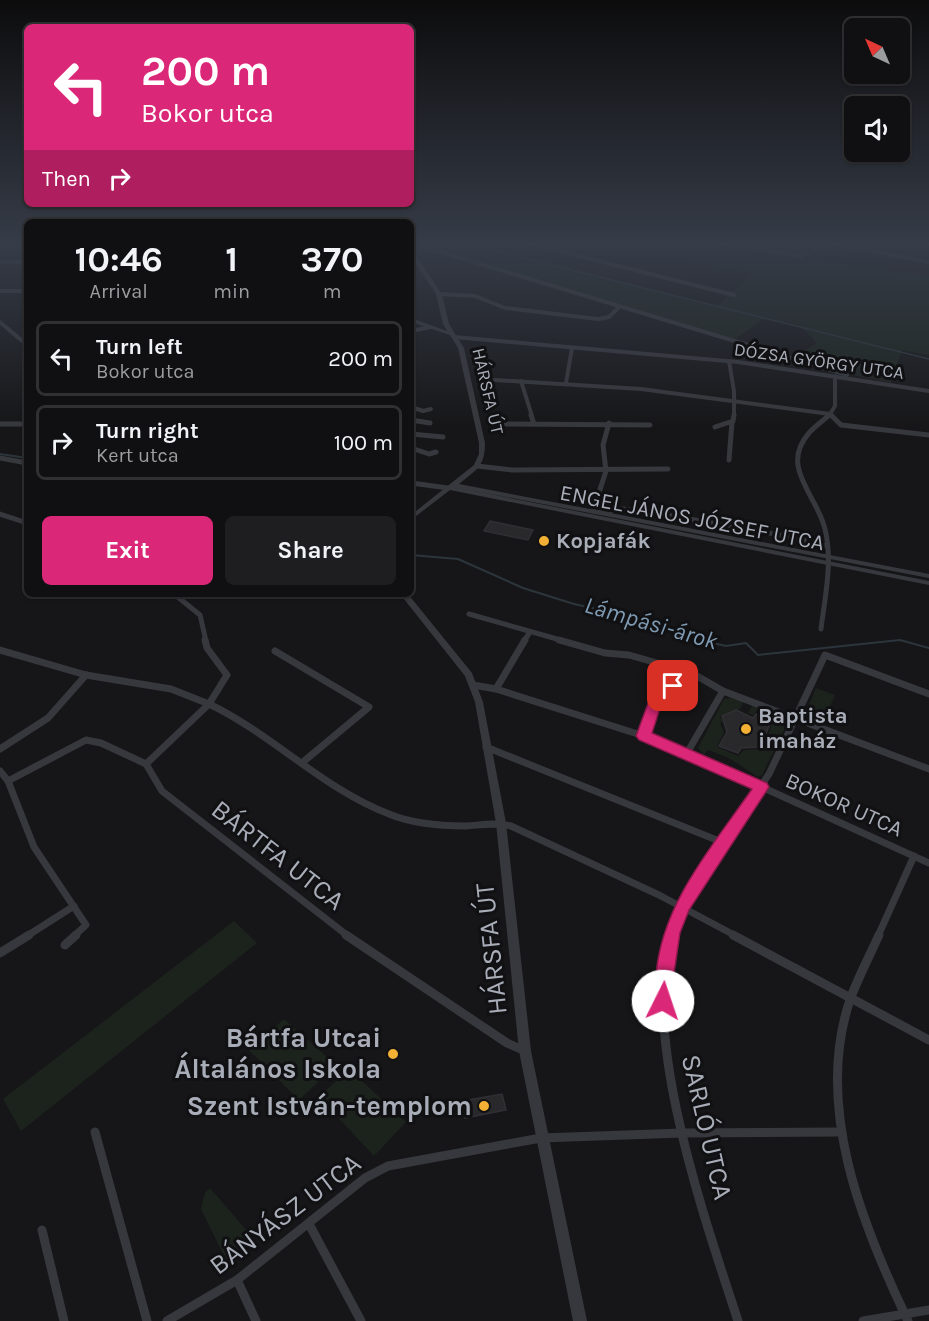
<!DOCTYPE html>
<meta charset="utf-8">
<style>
:root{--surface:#101012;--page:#1e1e20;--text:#f1f3f6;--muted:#9c9d9f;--line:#303032;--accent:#db2777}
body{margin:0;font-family:Karla,sans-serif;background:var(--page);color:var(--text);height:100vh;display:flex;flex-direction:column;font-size:22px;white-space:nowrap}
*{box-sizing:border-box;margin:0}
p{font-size:20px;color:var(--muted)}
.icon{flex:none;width:33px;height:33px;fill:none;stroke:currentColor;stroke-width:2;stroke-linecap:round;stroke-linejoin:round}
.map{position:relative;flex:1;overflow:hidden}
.sheet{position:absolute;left:24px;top:219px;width:390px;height:378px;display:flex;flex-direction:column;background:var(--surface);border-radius:9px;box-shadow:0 2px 4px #0004,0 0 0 2px var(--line)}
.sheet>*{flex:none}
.guide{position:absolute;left:24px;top:24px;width:390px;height:183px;border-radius:9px;box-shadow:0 2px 4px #0004,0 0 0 2px var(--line);background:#db2777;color:#fff;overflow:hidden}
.needle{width:39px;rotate:316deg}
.controls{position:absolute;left:844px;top:18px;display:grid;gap:12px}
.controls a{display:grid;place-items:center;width:66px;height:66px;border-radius:9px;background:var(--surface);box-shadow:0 2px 4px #0004,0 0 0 2px var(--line);font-size:30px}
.pin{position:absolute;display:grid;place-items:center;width:51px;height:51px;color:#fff;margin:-26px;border-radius:12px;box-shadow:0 3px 9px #0006}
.me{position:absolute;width:66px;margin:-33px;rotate:4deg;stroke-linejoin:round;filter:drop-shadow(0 0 4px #0008)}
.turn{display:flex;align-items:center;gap:21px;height:126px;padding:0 18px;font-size:27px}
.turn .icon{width:78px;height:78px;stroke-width:2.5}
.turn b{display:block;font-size:42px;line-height:51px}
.then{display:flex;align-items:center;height:57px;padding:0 18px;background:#0003;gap:12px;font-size:22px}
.eta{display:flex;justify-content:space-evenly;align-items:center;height:102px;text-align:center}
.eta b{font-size:36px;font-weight:700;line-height:42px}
.primary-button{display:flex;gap:12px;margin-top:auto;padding:12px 18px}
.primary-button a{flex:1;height:69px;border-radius:9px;background:var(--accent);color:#fff;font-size:24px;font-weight:700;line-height:69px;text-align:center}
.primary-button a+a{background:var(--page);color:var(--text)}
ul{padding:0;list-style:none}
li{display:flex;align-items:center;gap:18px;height:75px;margin:0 12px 9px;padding:0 6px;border:3px solid var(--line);border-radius:9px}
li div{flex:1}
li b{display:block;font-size:22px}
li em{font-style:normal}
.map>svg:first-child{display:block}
.green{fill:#1c231d}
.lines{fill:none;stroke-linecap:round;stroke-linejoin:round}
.stream-far1{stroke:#2c353c;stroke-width:1.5}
.stream{stroke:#2c353c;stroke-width:2}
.building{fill:#29292c;stroke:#303034;stroke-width:1.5}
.minor-far3{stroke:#37383d;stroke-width:4}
.minor-far2{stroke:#37383d;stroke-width:5}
.minor-far1{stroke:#37383d;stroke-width:7}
.minor{stroke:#37383d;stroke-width:9}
.tertiary{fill:#37383d;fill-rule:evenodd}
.route{fill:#db2777;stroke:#8e194d;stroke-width:1.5}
.poi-dot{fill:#f2b134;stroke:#111113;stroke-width:2}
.labels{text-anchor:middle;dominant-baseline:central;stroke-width:6;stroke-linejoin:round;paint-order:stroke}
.far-street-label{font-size:18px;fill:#a8adb8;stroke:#111113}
.street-label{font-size:22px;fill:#a8adb8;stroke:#111113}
.poi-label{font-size:22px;font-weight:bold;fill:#a8adb8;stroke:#111113;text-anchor:start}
.water-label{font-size:24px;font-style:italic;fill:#7f9bb3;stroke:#111113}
.near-street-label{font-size:27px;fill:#a8adb8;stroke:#111113}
.near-poi-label{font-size:27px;font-weight:bold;fill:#a8adb8;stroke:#111113;text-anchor:end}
</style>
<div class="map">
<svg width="929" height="1321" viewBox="0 0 929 1321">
<rect width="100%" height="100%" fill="#161618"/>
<!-- green -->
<g class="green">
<polygon points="413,243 466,243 716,307 753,273 645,251 651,243 708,243 929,277 929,355 902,350 891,383 857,376 794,357 817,343 799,325 764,319 735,339 619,307"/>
<polygon points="816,688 835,695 823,722 805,715"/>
<polygon points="732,698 744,701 740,709 720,716 723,721 720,724 724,732 717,747 738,756 744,750 763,749 774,718 757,710 753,715 748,713 753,704 787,716 789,720 762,775 758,777 727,757 708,750 704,755 698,748 724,699"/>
<polygon points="234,921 257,943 21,1131 3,1099"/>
<polygon points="284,1019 336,1065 299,1100 249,1050"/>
<polygon points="349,1069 406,1122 374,1156 319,1097"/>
<polygon points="210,1188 254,1239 228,1264 201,1209 205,1193"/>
</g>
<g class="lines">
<!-- stream-far1 -->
<polyline class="stream-far1" points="463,243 929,359"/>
<!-- stream -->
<g class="stream">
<polyline points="0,454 27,458"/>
<polyline points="411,555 458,559 523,588 574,604 645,620 695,639 726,646 746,643 758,655 900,640 929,648"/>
</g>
</g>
<!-- building -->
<g class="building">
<polygon points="490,521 533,530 528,540 484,531"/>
<polygon points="736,710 753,718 756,714 772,720 760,747 741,748 738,753 719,746 727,732 722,716"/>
<polygon points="502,1094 506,1110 465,1118 462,1101"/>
</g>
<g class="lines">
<!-- minor-far3 -->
<g class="minor-far3">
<polyline points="411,243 847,375"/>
<polyline points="527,243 734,295"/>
<polyline points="719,243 801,256 811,252 818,243"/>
<polyline points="831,243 929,262"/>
<polyline points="0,262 27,262"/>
<polyline points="439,294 475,296 505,308 598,319 609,317 619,307"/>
<polyline points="0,322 27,345"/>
<polyline points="411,331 431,327"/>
<polyline points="454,337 738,362 929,391"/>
<polyline points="729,361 734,391 734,416"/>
<polyline points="495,380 641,389 830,414"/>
<polyline points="521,381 532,416"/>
<polyline points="566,383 572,348"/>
<polyline points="411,407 423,411 431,409"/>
<polyline points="828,416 830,414"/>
<polyline points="832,416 830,414 835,406 835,376"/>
</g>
<!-- minor-far2 -->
<g class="minor-far2">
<polyline points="531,415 534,424"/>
<polyline points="831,415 841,425 929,435"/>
<polyline points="411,420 430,423"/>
<polyline points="0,424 27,424"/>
<polyline points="506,424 650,425"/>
<polyline points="715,427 733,421 734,415"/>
<polyline points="411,434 443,437"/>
<polyline points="411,448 429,454 436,452"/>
<polyline points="0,458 27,463"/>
<polyline points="729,460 732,422"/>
<polyline points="477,466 512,470 668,469"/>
<polyline points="411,483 448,488"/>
<polyline points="593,511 606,471 603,445 609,423"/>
<polyline points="599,512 623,509 643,511 792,537 826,546"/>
<polyline points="0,514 27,523"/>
<polyline points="174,594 200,615 206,641"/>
<polyline points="469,614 564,641"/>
<path d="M821,629C825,597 833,561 825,529C817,495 779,467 809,433C815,426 823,421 829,415"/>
<polyline points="524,641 530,632"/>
</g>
<!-- minor-far1 -->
<g class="minor-far1">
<path d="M205,640L207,648L227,675L209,704C272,734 323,789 389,814C413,824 439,826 466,826C481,825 496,822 511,826L659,895L736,936"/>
<polyline points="559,640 605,653 629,655 692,673 723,691 929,769"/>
<polyline points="0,650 86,675 171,689 209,704 146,764"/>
<polyline points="275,651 369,707 303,762"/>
<polyline points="473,685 496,689 644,736 687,753 929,863"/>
<polyline points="496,689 525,640"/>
<polyline points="644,736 655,701 667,696 681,670"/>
<polyline points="486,747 724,843"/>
<polyline points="0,749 48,718 86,675"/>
<polyline points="687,753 723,691"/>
<polyline points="0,771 8,781 34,847 86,925 74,936"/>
<polyline points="8,781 86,740 101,743 146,764 162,791 348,936"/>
<polyline points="27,936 74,906"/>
<polyline points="671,936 681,907 689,892 769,774 825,655 929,694"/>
<polyline points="878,936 914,856"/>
</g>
<!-- minor -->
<g class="minor">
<polyline points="346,935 507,1043 525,1051"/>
<path d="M672,935C639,1035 706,1222 738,1321"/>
<polyline points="733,935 929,1040"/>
<path d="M879,935C870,955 859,976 851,997C813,1104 862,1225 908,1321"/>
<polyline points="65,945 76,935"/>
<polyline points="0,953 29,935"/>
<polyline points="95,1132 147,1321"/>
<polyline points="309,1224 361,1321"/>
<polyline points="42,1230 64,1321"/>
<polyline points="237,1280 256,1321"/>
<polyline points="167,1321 237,1280 365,1178 388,1166 541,1138 682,1133 841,1132"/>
<polyline points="863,1321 929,1310"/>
</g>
<!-- tertiary -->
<g class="tertiary">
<path d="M411,251H413L442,294L449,324L464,348L485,443C485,467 476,470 459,484L929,574V578L454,487L929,581V585L450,490L411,520V515L474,465L479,454V443L458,348L450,335L411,322V318L447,331L443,324L436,294L411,256Z"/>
<rect x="0" y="289" width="27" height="4"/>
<polygon points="400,594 408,594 472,673 483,702 506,823 531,1051 587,1321 573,1321 519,1051 496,823 475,702 465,676"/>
</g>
</g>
<!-- sky -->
<linearGradient id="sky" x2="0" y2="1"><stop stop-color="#0c0c0d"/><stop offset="0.57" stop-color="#363c48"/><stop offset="1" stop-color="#363c48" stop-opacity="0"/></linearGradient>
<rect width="929" height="428" fill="url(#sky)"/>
<!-- route -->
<path class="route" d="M673,681L680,686L672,699L661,705L652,733L767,783L769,787L689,910L680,933L669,1007L663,1009L656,1007C652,997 655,986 656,975C662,903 712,847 752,789L639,740L636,736L650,698L662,692L668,683Z"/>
<!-- markers -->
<g class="poi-dot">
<circle cx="544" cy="541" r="6"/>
<circle cx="746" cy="729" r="6"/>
<circle cx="393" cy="1054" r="6"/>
<circle cx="484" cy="1106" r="6"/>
</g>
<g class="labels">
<!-- far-street labels -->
<g class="far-street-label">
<text transform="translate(819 361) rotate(8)">DÓZSA GYÖRGY UTCA</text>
<text transform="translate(488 391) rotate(77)">HÁRSFA ÚT</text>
</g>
<!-- street labels -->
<g class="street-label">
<text transform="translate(692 518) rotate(11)">ENGEL JÁNOS JÓZSEF UTCA</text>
<text transform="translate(844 805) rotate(24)">BOKOR UTCA</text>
</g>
<!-- poi labels -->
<g class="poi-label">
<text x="556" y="541">Kopjafák</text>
<text x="758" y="716">Baptista<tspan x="758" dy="25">imaház</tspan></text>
</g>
<!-- water labels -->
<g class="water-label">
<text transform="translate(651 623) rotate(16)">Lámpási-árok</text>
</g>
<!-- near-street labels -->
<g class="near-street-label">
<text transform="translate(278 855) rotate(38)">BÁRTFA UTCA</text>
<text transform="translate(491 949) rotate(-96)">HÁRSFA ÚT</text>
<text transform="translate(707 1127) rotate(77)">SARLÓ UTCA</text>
<text transform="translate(285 1214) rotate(-37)">BÁNYÁSZ UTCA</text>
</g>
<!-- near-poi labels -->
<g class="near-poi-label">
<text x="381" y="1038">Bártfa Utcai<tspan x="381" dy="31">Általános Iskola</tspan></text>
<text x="472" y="1106">Szent István-templom</text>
</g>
</g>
</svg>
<div class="controls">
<a><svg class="needle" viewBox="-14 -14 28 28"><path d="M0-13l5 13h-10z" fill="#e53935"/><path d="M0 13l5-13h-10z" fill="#9c9d9f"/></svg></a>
<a><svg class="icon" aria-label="sound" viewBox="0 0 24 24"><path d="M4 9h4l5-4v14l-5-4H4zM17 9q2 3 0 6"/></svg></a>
</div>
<div class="pin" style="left:673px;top:686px;background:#d93025"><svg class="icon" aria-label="arrive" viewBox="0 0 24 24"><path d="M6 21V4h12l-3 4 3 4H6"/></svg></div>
<svg class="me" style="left:663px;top:1001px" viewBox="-20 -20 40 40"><circle r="19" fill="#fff"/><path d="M0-13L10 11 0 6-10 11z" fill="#db2777"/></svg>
<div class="guide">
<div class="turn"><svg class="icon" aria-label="left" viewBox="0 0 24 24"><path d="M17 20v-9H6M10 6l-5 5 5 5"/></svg><div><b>200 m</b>Bokor utca</div></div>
<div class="then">Then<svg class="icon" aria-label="right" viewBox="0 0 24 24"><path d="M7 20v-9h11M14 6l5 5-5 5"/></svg></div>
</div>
<section class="sheet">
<div class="eta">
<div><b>10:46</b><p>Arrival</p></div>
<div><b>1</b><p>min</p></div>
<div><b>370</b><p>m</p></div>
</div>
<ul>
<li><svg class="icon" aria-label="left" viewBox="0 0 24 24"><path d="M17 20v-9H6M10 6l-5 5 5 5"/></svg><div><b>Turn left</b><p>Bokor utca</p></div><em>200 m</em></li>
<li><svg class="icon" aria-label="right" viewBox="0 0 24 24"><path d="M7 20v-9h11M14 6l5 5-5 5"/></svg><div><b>Turn right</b><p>Kert utca</p></div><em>100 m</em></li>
</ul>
<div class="primary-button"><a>Exit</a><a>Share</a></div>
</section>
</div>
